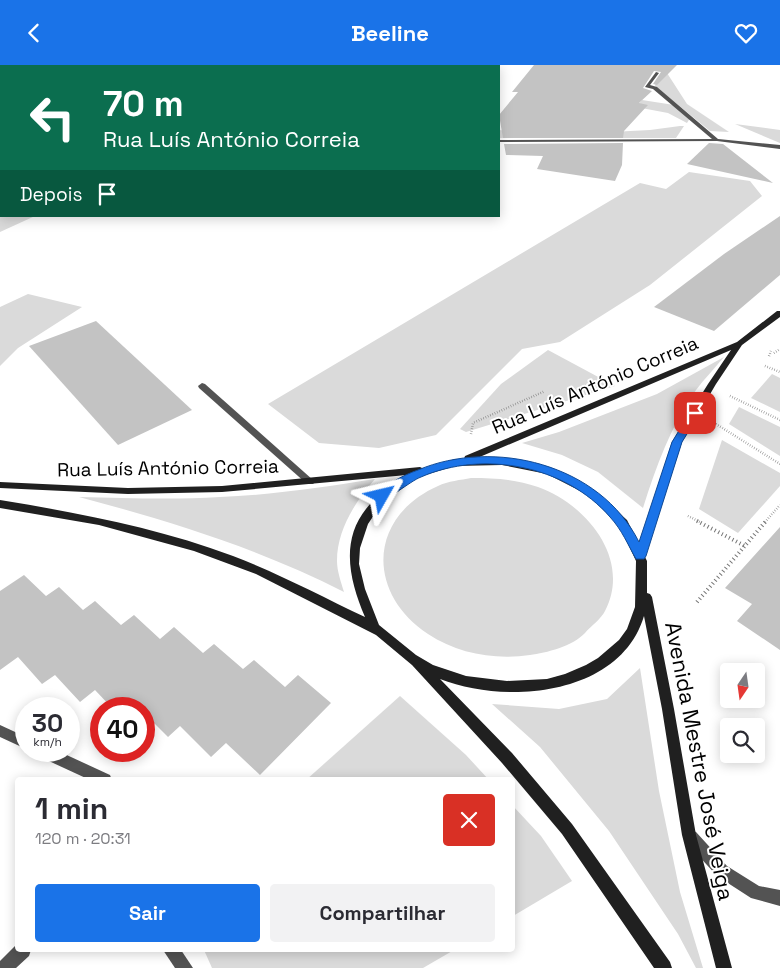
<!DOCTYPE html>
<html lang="pt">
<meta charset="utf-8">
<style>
:root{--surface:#fff;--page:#f2f2f3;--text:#2b2b33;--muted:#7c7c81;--accent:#1a73e8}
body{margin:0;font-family:"Space Grotesk",sans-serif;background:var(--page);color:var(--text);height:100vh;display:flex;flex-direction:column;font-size:19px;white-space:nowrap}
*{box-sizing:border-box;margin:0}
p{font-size:16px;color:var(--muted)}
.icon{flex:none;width:28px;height:28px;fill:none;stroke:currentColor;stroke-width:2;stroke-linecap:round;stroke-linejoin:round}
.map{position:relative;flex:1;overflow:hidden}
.sheet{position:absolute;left:15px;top:712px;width:500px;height:175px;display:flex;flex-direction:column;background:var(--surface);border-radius:5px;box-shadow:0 2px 12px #0003}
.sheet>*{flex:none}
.top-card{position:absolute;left:0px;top:0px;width:500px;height:152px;box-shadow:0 2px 12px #0003;background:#0b6e4f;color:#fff;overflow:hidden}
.needle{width:32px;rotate:193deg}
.buttons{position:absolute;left:720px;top:598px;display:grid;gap:10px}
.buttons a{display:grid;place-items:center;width:45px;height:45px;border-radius:5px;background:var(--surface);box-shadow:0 2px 12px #0003;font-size:25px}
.speed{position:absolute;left:15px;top:632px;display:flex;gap:10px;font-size:25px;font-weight:700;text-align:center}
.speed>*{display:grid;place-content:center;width:65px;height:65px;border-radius:50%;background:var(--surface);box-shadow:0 2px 12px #0003;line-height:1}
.speed small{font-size:12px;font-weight:400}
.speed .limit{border:8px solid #d22;background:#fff;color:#111}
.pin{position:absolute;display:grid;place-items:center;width:42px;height:42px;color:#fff;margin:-21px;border-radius:10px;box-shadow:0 2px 8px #0006}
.me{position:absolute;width:55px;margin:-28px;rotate:53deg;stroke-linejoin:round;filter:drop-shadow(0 0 4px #0008)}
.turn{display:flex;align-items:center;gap:18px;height:105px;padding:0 20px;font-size:22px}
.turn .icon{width:65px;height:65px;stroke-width:2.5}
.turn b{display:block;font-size:35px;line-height:42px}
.then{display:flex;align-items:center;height:48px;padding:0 20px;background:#0003;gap:10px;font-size:19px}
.round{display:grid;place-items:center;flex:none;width:52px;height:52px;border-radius:5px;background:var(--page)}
.overview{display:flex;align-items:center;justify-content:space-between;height:85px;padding:0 20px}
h1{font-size:30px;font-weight:800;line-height:38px}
.primary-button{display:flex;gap:10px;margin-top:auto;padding:10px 20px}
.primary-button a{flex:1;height:58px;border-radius:5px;background:var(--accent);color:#fff;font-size:20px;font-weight:800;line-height:58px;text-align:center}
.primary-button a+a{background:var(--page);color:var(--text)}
header{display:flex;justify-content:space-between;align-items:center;height:65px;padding:0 20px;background:var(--accent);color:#fff;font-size:22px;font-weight:800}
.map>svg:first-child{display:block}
.green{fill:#dadada}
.building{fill:#c3c3c3}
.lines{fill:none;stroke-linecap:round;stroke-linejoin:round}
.path-far1{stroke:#757575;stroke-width:2.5;stroke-dasharray:0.5 2;stroke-linecap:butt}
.path{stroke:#757575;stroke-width:4;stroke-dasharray:1 3;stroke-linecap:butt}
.lane{fill:#535353;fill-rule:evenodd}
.street{fill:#535353;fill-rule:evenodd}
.secondary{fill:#202020;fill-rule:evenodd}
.route{fill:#1a73e8;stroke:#114b97}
.labels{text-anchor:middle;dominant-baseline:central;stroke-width:4;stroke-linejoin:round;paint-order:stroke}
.street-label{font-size:19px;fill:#000;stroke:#fff}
.near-street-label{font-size:22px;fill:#000;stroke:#fff}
</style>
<header><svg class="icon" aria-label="back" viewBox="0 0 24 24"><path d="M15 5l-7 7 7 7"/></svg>Beeline<svg class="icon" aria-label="heart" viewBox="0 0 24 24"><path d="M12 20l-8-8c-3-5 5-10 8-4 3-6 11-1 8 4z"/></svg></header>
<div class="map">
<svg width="780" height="903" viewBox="0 0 780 903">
<rect width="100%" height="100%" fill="#fff"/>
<!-- green -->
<g class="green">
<polygon points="667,8 687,39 729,67 710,66 655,21 656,17"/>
<polygon points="642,35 674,40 690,53 687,58 668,48 636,42"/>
<polygon points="735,59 780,65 780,78"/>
<polygon points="680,61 684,61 676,73 499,73 499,65 552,70 650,65"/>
<polygon points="689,107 750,116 762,131 650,220 560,277 522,284 436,370 379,383 319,378 268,339 640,118 666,124"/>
<polygon points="0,139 1,151 35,151 0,167"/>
<polygon points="28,229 82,242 18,283 0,301 0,242"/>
<polygon points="548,285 615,321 466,367 460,364 501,319"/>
<path d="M724,292C715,303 705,313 696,325C671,361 656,401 643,443L598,407L562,390L522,378L559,367L657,329Z"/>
<polygon points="772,309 780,313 780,347 751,333"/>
<polygon points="739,342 780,362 780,391 729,359"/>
<polygon points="722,375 780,408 780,421 738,468 699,444"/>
<path d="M471,413C494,413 516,414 538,422C586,439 632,494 605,546C601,554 591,561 585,568C573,581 546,588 530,590C495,595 458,589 428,569C366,528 368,452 438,421C448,416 461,415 471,413Z"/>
<path d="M375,414C355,437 337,465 337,496C337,506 341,517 344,527C260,484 170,456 79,432C126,433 173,435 220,432C272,430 324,422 375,414Z"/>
<polygon points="640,603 659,726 680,827 703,903 696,903 678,869 609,766 540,682 492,639 559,644 607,634"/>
<polygon points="400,631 466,690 489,715 306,715"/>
<polygon points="512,740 541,771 572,816 513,851"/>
<polygon points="204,885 454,885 423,903 212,903"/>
</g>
<!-- building -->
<g class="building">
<polygon points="534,0 677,0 657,20 653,19 661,7 654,6 643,23 652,26 639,38 648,40 624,66 623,73 503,73 499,50 518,27 512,27"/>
<polygon points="623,78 622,100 615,116 537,104 543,91 506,90 504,79"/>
<polygon points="709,78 723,79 773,118 687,99"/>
<polygon points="780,151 780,210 714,266 654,242 724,189"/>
<polygon points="96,256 192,345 118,380 29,281"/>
<polygon points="780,462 780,585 737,556 752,539 725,523"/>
<polygon points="24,510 46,531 59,522 83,545 95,536 121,560 134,550 160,574 174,562 203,588 214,579 243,604 254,595 285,622 298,610 331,638 260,710 226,678 211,692 180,661 168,672 144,648 144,644 113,644 95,625 80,637 55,610 42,619 18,592 0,605 0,526"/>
</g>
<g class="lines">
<!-- path-far1 -->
<g class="path-far1">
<polyline points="774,288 780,284"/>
<polyline points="769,291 771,286"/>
<polyline points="765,301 780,307"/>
<polyline points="730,331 780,355"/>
<polyline points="716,359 780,399"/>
<polyline points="471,369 473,358 545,326"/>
<polyline points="688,451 700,457"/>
<polyline points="765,457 780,440"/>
</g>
<!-- path -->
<g class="path">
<polyline points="697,456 745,481"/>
<polyline points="697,537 766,456"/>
</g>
<!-- lane -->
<polygon class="lane" points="202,318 205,319 313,415 315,417 313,419 307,419 199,323 198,321"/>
<!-- street -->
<g class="street">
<rect x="0" y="7" width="1" height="2"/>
<polygon points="656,7 659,8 650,20 657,22 718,74 780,80 780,84 717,76 499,77 499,75 712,74 653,24 645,22"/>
<polygon points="0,77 1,78 1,80 0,81"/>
<polygon points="0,660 26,672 26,684 0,672"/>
<polygon points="37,686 58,686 110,710 112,715 90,715 38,691"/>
<polygon points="691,765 696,767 727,801 759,821 780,825 780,841 751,833 717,811 686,777 684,772 686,767"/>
<polygon points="17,879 18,885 31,885 29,891 16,903 0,903 0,896"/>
<polygon points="163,885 181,885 193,903 175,903"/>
</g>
<!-- secondary -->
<path class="secondary" d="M777,246H780V252L742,280L716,319L682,377L645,492L647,496V528L650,529L652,532L674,644L696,770L732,903H716L682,770L662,644L644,551C620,631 506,640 440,614L512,688L572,759L670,897L672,903H654L562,769L502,698L412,600L376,570L256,509L194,486L99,460L0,443V435C79,448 158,463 233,491C278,508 321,531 365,552C348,512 339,470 373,436C383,426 396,418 407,410L222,427L128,429L0,423V417L128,423L222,421L420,402L424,404L455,394H464L465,391L737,277ZM731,285L708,319L672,377L639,479L627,455L594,425L549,403L502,393L475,394ZM502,400L547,409L588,430L619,460L636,496L635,542L627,564L619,575L598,593L586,600L565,609L547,614L507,616L466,611L433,600L416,590L379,560L365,524L359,499L360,483L368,459L380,441L415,413L455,401Z"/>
</g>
<!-- route -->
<path class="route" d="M695,345L700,348L682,377L646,491L644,494H636C628,480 622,465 610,452C565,400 483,385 421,412C410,416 387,437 378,434L377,431C385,419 404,410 418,405C494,373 600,399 639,477L672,377L691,346Z"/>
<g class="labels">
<!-- street labels -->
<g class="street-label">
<text transform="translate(595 320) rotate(-23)">Rua Luís António Correia</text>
<text transform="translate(168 403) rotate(-1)">Rua Luís António Correia</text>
</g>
<!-- near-street labels -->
<g class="near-street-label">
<text transform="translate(700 696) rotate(79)">Avenida Mestre José Veiga</text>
</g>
</g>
</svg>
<div class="buttons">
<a><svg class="needle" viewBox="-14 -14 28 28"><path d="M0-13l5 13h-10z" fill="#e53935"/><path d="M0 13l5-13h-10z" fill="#7c7c81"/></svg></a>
<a><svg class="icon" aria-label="search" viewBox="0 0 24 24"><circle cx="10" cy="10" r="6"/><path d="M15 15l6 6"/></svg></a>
</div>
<div class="speed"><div>30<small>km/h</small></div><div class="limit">40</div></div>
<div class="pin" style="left:695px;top:348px;background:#d93025"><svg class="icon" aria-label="arrive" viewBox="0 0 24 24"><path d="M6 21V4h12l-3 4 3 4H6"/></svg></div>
<svg class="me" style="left:382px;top:431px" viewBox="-20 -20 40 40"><path d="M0-17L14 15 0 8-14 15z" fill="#1a73e8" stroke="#fff" stroke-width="4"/></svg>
<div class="top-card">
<div class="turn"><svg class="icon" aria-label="left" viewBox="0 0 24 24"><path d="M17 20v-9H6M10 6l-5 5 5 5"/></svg><div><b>70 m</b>Rua Luís António Correia</div></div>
<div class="then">Depois<svg class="icon" aria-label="arrive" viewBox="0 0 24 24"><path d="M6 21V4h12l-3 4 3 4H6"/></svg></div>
</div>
<section class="sheet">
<div class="overview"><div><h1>1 min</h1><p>120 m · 20:31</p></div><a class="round" style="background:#d93025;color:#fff"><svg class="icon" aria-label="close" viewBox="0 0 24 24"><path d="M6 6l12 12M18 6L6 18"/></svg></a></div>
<div class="primary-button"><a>Sair</a><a>Compartilhar</a></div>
</section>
</div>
